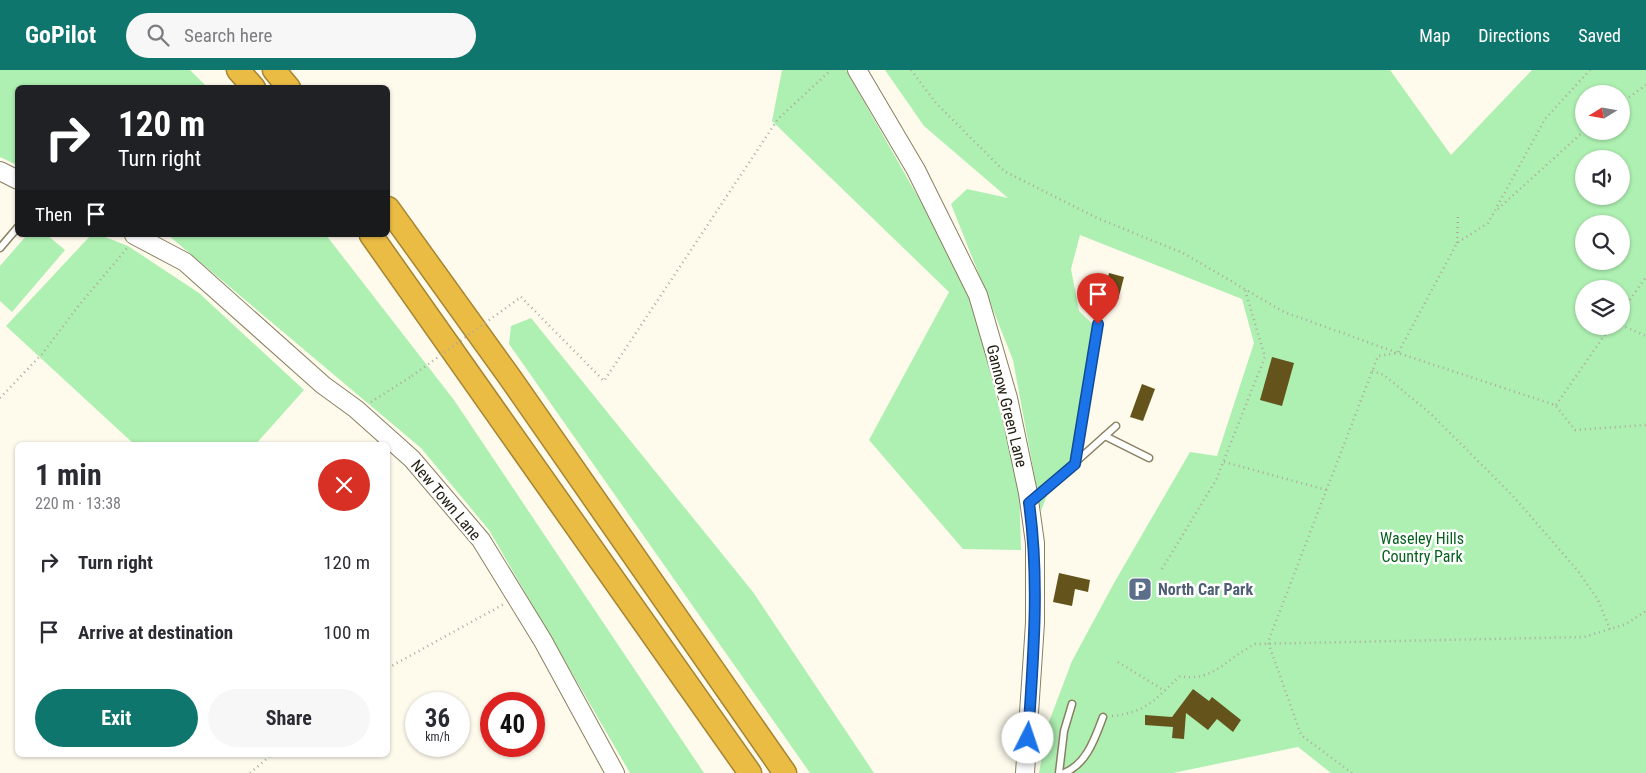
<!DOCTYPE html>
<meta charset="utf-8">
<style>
:root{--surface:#fff;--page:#f7f7f7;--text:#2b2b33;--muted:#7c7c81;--accent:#0f766e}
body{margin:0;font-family:"Roboto Condensed",sans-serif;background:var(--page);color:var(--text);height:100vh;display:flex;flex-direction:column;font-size:19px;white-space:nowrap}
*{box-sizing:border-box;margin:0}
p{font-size:16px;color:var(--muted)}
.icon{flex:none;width:28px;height:28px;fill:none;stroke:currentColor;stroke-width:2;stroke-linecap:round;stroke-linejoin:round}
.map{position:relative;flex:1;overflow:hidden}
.details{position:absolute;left:15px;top:372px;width:375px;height:315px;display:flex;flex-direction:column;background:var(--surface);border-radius:8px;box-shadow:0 1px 4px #0004}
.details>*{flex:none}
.banner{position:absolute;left:15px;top:15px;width:375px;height:152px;border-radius:8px;box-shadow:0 1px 4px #0004;background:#202124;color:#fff;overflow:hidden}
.needle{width:32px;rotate:259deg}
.fabs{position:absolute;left:1575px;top:15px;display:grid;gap:10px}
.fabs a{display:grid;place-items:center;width:55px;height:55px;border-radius:50%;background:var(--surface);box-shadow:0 1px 4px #0004;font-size:25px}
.speed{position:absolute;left:405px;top:622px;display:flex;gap:10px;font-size:25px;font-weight:700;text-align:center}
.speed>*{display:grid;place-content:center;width:65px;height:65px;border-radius:50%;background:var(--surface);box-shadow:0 1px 4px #0004;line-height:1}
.speed small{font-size:12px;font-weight:400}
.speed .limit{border:8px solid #d22;background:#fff;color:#111}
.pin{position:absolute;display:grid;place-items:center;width:42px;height:42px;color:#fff;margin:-51px -21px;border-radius:50% 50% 50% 0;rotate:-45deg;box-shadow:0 0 5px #0007}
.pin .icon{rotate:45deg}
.me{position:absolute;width:55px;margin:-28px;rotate:4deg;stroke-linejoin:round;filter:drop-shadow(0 0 4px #0008)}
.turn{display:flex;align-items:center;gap:18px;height:105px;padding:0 20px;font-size:22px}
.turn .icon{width:65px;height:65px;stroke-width:2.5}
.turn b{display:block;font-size:35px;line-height:42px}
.then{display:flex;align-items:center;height:48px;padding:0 20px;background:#0003;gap:10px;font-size:19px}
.round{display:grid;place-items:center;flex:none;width:52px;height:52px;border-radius:26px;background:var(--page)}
.summary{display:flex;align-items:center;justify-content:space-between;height:85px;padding:0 20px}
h1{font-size:30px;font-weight:700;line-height:38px}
.cta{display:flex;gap:10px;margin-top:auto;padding:10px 20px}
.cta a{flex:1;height:58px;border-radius:30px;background:var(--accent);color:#fff;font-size:20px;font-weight:700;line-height:58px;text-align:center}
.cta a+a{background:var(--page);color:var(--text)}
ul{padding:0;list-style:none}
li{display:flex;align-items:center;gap:15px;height:70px;padding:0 20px}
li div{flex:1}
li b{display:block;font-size:19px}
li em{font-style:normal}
header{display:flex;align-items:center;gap:30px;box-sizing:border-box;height:70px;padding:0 25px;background:var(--accent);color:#fff}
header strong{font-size:24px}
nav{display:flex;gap:28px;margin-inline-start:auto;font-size:18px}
.search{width:350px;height:45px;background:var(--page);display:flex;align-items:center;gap:12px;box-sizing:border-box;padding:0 18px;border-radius:28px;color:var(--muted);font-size:19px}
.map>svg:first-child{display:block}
.green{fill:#aef0b2;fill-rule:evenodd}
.building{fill:#64541b}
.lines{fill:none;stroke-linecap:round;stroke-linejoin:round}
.lane-casing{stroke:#8a8061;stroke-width:9}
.secondary-casing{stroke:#8a8061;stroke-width:20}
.highway-casing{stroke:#a58532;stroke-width:25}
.path{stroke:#ada99c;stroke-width:2.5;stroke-dasharray:1 4;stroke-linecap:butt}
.lane{stroke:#fff;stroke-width:6}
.secondary{stroke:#fff;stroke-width:18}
.highway{stroke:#ebbc44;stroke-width:22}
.path-bridge{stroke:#ada99c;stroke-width:2.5;stroke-dasharray:1 4;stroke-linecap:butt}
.route-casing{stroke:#114b97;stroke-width:12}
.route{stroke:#1a73e8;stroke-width:9}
.labels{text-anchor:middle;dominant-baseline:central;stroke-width:5;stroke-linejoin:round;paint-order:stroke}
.street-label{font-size:16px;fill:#221e11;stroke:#fff}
.park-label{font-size:16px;fill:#07611e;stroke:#fff}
.service-label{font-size:16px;font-weight:bold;fill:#4e5e75;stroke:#fff;text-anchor:start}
</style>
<header>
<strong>GoPilot</strong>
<div class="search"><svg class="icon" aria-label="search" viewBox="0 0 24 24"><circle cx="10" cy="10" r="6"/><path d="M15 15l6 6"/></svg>Search here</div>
<nav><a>Map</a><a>Directions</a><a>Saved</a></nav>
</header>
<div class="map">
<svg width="1646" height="703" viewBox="0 0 1646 703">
<rect width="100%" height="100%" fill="#fefaec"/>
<!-- green -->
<g class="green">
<polygon points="0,0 190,0 207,17 18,18 17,95 0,87"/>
<polygon points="782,0 846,0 968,215 1019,416 1021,480 963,479 869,370 949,222 772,51"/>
<path d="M885,0H1390L1451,85L1532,0H1646V703H1331L1298,677L1173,703H1039L1047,657L1072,591L1114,513L1190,382L1217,386L1254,273L1242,229L1080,165L1071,199L1079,241L1102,263L1080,378L1047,425L1041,441L1013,290L951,134L967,119L1008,128L924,56ZM1584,24H1621V61H1584ZM1584,89H1621V126H1584ZM1584,154H1621V191H1584ZM1584,219H1621V256H1584Z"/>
<polygon points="27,165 47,165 65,180 12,242 0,231 0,196"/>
<polygon points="91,165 100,165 128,176 199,223 304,320 255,375 135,375 6,256"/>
<polygon points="168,165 326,165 454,330 704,703 630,703 489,460 421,378"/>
<polygon points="531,248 753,522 874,703 810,703 509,274 511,256"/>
</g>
<!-- building -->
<g class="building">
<polygon points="1109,203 1124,207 1118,230 1103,226"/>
<polygon points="1272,287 1294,293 1282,336 1260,330"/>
<polygon points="1142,314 1155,319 1143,351 1130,347"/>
<polygon points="1059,503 1090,510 1088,522 1075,519 1072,536 1053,532"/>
<polygon points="1193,619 1209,631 1212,627 1241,650 1233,662 1217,649 1208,660 1186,643 1184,669 1172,668 1173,657 1145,655 1145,645 1172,647"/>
</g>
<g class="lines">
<!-- lane casing -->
<g class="lane-casing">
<g id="lane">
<polyline points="0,178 18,157"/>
<polyline points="1105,366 1149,388"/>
<polyline points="1075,394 1099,254"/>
<polyline points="1032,431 1116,356"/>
<polyline points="1059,703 1064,661 1072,634"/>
<path d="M1064,703C1087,694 1095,668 1103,647"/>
</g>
</g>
<!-- secondary casing -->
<g class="secondary-casing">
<g id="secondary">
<polyline points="857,0 916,100 978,225 1008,328 1028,423 1035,473 1035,553 1025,703"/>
<polyline points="0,101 18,110"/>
<polyline points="134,165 185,192 323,315 356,339 412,389 481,470 543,571 615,703"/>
</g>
</g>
<!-- highway casing -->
<g class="highway-casing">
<g id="highway">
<polyline points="238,0 254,18"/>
<polyline points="274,0 289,18"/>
<polyline points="388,138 511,309 785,703"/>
<polyline points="371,165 750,703"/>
</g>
</g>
<!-- path -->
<g class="path">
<polyline points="911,0 936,33 1004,101 1097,148 1183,183 1284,242 1398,283 1555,335 1575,360 1646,355"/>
<polyline points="1621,33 1646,15"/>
<polyline points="1498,139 1584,61"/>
<polyline points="1457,173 1458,144"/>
<polyline points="521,227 604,311 778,49 831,0"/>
<polyline points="1621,242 1646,207"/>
<polyline points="1621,255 1646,266"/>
<polyline points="1372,301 1384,305 1431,344 1513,426 1578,501 1598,530 1610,559"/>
<polyline points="0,328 42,284 80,234 128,177"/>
<polyline points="371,332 412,306"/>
<polyline points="1556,335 1611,256"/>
<polyline points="1224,392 1327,420"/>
<polyline points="1162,499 1216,410 1265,287 1245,220"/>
<polyline points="1118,592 1165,621"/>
<polyline points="388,598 504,534"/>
<path d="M1112,646C1148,642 1155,629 1180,606C1213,613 1228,587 1255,574L1584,567L1626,554L1646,541"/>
<polyline points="250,703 271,685"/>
<polyline points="1352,703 1301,665 1268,572 1378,286 1398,283 1457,173 1488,153 1545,49 1590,0"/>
</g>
<!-- lane -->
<use href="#lane" class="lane"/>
<!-- secondary -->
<use href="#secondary" class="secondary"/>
<!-- highway -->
<use href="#highway" class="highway"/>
<!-- path-bridge -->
<polyline class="path-bridge" points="412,306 521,227"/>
</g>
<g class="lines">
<!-- route casing -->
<g class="route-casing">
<path id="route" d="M1028,668C1033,590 1040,512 1029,433L1075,394L1098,254"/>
</g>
<!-- route -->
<use href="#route" class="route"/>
</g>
<!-- icons -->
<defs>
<g id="parking-square" transform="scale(1.25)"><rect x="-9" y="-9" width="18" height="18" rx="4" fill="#5c6f8a" stroke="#fff"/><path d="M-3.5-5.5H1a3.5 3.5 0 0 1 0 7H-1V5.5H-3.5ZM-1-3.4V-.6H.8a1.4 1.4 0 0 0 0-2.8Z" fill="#fff"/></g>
</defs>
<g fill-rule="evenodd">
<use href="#parking-square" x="1140" y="519"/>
</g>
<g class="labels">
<!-- street labels -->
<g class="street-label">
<text transform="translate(1007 336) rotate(76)">Gannow Green Lane</text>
<text transform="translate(446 430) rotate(50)">New Town Lane</text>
</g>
<!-- park labels -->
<g class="park-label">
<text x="1422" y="468">Waseley Hills<tspan x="1422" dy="18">Country Park</tspan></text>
</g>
<!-- service labels -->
<g class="service-label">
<text x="1158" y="519">North Car Park</text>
</g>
</g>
</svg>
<div class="fabs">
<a><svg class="needle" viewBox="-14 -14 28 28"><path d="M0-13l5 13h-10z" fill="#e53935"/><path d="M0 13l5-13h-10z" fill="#7c7c81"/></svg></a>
<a><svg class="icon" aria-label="sound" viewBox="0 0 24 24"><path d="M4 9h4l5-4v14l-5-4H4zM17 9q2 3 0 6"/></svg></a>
<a><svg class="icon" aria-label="search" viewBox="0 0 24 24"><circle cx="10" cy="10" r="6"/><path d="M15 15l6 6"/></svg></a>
<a><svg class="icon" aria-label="layers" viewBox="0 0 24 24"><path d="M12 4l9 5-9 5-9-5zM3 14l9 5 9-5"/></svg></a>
</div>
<div class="speed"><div>36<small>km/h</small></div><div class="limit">40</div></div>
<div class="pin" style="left:1098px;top:254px;background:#d93025"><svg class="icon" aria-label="arrive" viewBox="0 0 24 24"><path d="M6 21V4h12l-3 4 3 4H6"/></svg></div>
<svg class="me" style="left:1028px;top:668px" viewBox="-20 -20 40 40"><circle r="19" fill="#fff"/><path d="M0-13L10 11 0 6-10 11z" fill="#1a73e8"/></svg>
<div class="banner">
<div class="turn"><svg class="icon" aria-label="right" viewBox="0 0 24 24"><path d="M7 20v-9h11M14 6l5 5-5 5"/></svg><div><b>120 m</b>Turn right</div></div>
<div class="then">Then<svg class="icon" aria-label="arrive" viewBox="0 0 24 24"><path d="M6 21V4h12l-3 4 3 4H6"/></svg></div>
</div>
<section class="details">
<div class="summary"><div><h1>1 min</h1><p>220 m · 13:38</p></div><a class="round" style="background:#d93025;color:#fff"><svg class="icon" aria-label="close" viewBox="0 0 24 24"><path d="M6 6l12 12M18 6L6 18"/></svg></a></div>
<ul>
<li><svg class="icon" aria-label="right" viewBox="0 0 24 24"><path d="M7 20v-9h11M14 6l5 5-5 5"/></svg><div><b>Turn right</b></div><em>120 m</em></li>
<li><svg class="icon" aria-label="arrive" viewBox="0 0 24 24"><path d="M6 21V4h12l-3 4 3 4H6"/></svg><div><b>Arrive at destination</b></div><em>100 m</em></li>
</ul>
<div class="cta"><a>Exit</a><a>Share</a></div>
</section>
</div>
